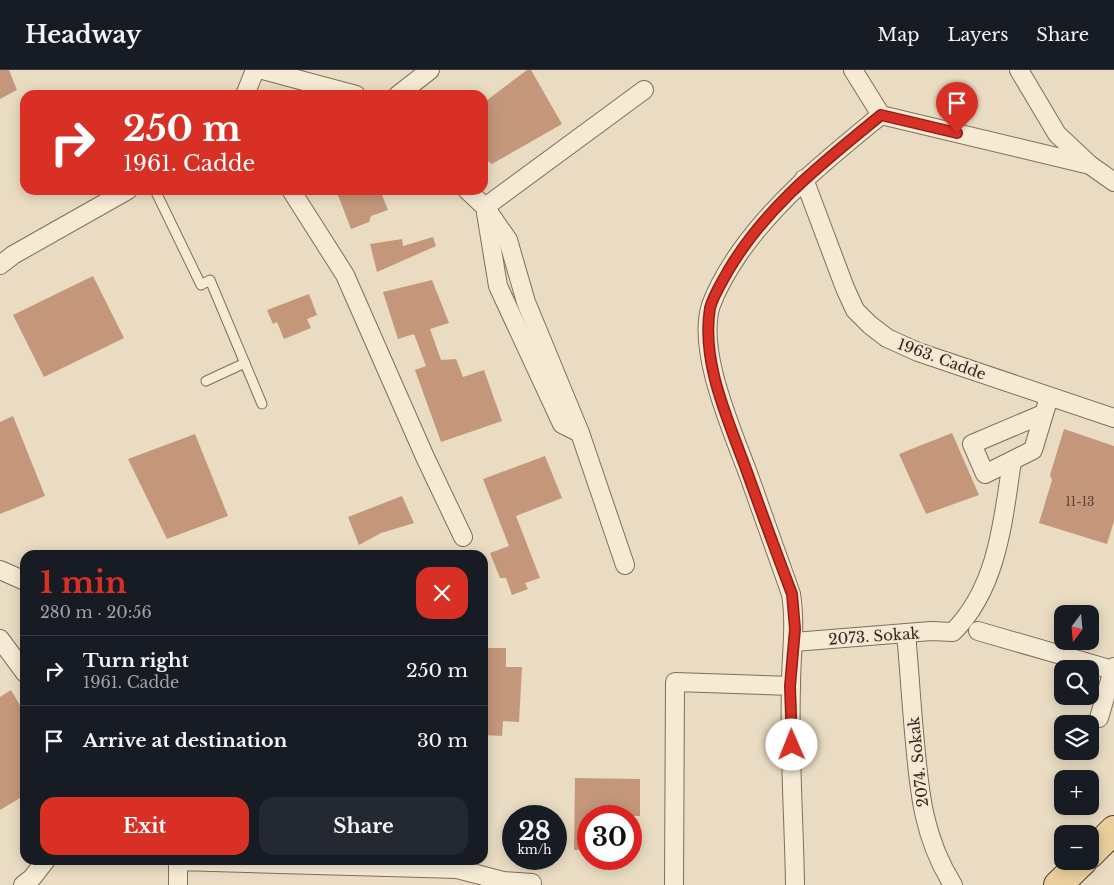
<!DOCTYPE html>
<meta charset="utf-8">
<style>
:root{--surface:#171b24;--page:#242831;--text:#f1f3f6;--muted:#9ea1a6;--line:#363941;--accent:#d93025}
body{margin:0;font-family:"Libre Baskerville",serif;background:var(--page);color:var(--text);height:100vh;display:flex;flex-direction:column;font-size:19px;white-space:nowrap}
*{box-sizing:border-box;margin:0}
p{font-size:16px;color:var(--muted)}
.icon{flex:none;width:28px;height:28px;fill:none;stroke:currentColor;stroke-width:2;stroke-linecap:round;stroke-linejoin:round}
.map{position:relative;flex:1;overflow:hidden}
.panel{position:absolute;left:20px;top:480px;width:468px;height:315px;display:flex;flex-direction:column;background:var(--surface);border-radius:15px;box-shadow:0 2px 12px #0003}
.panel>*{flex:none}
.banner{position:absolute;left:20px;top:20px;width:468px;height:105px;border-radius:15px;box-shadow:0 2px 12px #0003;background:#d93025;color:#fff;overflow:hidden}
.needle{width:32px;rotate:196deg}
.buttons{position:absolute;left:1054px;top:535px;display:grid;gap:10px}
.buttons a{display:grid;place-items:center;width:45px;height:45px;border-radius:10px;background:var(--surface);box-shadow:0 2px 12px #0003;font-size:25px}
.speed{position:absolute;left:502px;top:735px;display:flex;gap:10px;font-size:25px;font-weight:700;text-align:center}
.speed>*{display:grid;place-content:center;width:65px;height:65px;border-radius:50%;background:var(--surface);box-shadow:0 2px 12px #0003;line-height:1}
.speed small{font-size:12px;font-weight:400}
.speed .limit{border:8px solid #d22;background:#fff;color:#111}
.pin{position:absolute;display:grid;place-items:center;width:42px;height:42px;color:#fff;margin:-51px -21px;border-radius:50% 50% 50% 0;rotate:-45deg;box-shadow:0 0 5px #0007}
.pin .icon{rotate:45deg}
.me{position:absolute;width:55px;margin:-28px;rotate:359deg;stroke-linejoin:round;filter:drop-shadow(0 0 4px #0008)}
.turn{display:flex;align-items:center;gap:18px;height:105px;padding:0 20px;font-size:22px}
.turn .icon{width:65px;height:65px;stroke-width:2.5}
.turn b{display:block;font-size:35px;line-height:42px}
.round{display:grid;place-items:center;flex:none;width:52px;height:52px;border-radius:15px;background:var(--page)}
.head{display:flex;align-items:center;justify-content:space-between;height:85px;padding:0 20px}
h1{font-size:30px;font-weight:700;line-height:38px;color:var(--accent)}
.action{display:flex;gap:10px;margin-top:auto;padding:10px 20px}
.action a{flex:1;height:58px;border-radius:15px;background:var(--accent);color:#fff;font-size:20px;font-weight:700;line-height:58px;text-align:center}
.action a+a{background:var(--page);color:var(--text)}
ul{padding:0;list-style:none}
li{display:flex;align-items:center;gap:15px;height:70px;padding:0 20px;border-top:1px solid var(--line)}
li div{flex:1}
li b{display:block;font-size:19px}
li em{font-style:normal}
header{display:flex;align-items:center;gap:30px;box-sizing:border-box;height:70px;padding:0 25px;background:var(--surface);border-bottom:1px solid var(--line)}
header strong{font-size:24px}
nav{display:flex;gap:28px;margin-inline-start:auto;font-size:18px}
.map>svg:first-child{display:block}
.building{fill:#c4977b}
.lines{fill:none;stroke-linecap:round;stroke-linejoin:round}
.service-casing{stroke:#816e5b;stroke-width:11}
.minor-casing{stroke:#816e5b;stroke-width:20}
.primary-casing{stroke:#4f3d2f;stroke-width:30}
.service{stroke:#f5ead4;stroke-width:9}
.minor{stroke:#f5ead4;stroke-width:18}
.primary{stroke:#eacf9c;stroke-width:28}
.route-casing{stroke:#8d1f18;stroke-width:12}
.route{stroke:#d93025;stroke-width:9}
.labels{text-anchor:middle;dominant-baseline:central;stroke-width:4;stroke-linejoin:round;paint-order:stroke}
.number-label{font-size:12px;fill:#574335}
.street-label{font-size:15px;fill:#33271e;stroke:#f2e7d0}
</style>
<header>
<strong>Headway</strong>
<nav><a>Map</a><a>Layers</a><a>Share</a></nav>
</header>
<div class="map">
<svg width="1114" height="815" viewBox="0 0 1114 815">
<rect width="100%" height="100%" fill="#e9dcc2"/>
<!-- building -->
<g class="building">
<polygon points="0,0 9,0 17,20 0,29"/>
<polygon points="527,0 531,0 562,54 492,94 482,87 482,34"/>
<polygon points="336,120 380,120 388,140 371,146 369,152 351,159"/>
<polygon points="433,167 436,176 377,202 370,174 402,169 403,176"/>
<polygon points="93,206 124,268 44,307 13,245"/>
<polygon points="432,210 449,253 430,259 441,290 456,289 463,307 484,300 502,351 441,372 415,300 426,296 414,264 398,269 383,222"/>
<polygon points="309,224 317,245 307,249 311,258 284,269 277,252 273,254 267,240"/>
<polygon points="13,346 45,426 0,444 0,352"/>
<polygon points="1064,359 1114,376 1114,451 1107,474 1039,453 1052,410 1050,405"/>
<polygon points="952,363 979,425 926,444 899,384"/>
<polygon points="195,364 228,446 167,469 128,389"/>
<polygon points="545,386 562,428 516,446 540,508 525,513 528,519 512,525 506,508 500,508 490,483 509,476 483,409"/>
<polygon points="402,426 414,453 381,463 359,475 348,447"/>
<polygon points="482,578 506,578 506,597 522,597 519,652 503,651 502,666 482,665"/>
<polygon points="11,620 25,644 25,725 0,740 0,627"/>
<polygon points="575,708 640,709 640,746 589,746 589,780 574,780"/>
</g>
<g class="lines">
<!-- service casing -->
<g class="service-casing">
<g id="service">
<polyline points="155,120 201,215 210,210 262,334"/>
<polyline points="206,311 245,293"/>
</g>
</g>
<!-- minor casing -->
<g class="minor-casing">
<g id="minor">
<polyline points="263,0 356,25"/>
<polyline points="853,0 881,45 1090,95"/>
<polyline points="1019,0 1057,64 1090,95 1114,112"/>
<polyline points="245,25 255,0"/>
<polyline points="398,25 430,0"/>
<polyline points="804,109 845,218 855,240 870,255 887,268 918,282 1114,348"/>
<polyline points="291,120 345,205 425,387 463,467"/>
<polyline points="467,120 485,137 508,170 526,232 580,363 625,495"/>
<polyline points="485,137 644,20"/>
<polyline points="486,143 498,216 562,354 580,363"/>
<polyline points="0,195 13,185 128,120"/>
<polyline points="1043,344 972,374 985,404 1033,380 1049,327"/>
<polyline points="0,500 25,511"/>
<polyline points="978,561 1113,600 1114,597"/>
<path d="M906,563C909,596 911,629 914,662C919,718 922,766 953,815"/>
<polyline points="0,569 25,603"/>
<path d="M794,572L931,561L953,562C998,517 1003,450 1012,391"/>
<polyline points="1099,648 1113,600"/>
<polyline points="23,815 32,808 46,790"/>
<polyline points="178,815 178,791 457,799 503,811 532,813 532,815"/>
<polyline points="674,815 675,612 791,616"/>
<path d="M795,815C794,749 789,682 791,616C791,584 796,555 791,524C777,485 763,445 749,406C733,362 696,281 711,235C718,216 729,198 740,182C779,127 830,87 881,45"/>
</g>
</g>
<!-- primary casing -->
<g class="primary-casing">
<g id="primary">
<polyline points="1090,784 1114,760"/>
<polyline points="1058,815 1083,791"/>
</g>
</g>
<!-- service -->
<use href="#service" class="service"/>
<!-- minor -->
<use href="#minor" class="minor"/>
<!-- primary -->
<use href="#primary" class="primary"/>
</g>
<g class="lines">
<!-- route casing -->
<g class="route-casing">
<path id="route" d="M792,675L790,616L795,559L792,524C776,482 761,441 746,399C728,349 701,293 710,238C713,226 722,212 728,201C766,136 824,92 881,45L957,63"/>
</g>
<!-- route -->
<use href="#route" class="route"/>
</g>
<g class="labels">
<!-- number labels -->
<g class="number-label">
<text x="1080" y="431">11-13</text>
</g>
<!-- street labels -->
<g class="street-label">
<text transform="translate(942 289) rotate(20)">1963. Cadde</text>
<text transform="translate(874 566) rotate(-4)">2073. Sokak</text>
<text transform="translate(918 692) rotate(-96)">2074. Sokak</text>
</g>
</g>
</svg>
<div class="buttons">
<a><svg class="needle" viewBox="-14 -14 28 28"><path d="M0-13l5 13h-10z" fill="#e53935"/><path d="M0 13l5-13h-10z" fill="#9ea1a6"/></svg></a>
<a><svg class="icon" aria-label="search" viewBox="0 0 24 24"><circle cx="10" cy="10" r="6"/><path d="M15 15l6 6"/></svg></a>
<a><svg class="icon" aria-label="layers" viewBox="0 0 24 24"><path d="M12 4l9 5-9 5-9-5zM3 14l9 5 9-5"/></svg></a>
<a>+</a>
<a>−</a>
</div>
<div class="speed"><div>28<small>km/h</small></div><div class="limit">30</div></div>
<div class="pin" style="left:957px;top:63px;background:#d93025"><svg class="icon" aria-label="arrive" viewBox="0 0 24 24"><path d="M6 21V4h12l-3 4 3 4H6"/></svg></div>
<svg class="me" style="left:792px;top:675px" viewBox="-20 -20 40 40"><circle r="19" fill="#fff"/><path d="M0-13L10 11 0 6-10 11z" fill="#d93025"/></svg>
<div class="banner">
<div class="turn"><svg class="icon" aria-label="right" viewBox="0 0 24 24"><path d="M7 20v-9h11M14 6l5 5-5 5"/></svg><div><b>250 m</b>1961. Cadde</div></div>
</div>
<section class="panel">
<div class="head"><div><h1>1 min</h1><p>280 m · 20:56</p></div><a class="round" style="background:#d93025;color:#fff"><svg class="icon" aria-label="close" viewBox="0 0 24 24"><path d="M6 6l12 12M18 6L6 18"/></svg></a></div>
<ul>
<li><svg class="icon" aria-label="right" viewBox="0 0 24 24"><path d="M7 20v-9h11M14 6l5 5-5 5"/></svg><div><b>Turn right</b><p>1961. Cadde</p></div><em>250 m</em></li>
<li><svg class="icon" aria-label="arrive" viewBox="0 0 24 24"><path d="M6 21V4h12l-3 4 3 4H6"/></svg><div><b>Arrive at destination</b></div><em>30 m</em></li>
</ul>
<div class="action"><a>Exit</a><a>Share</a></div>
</section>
</div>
